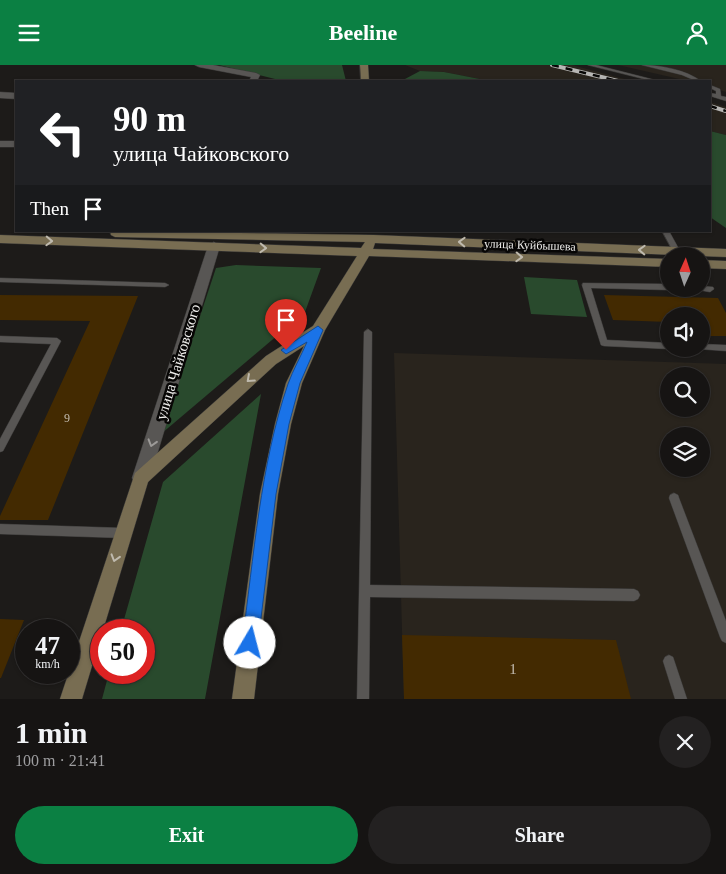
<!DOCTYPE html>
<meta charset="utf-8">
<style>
:root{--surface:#161413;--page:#232121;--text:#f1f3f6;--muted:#9e9ea0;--line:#353333;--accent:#0b8043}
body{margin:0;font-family:Georgia,serif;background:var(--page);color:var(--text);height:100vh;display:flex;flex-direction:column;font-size:19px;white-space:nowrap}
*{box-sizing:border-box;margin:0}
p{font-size:16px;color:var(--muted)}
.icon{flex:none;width:28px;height:28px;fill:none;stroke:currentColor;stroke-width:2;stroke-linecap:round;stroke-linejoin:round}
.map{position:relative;height:634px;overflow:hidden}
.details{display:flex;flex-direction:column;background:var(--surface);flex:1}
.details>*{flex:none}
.banner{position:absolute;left:15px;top:15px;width:696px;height:152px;border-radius:0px;box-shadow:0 1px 4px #0004,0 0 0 1px var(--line);background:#202124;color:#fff;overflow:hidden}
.needle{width:32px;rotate:3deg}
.buttons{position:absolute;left:660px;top:182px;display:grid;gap:10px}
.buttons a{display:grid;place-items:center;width:50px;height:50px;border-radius:50%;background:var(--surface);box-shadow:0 1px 4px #0004,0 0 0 1px var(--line);font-size:25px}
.speed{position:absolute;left:15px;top:554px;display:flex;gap:10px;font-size:25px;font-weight:700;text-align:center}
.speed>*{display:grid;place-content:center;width:65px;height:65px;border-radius:50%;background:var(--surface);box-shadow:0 1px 4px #0004,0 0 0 1px var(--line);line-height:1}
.speed small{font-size:12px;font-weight:400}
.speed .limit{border:8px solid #d22;background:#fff;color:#111}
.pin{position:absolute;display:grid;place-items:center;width:42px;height:42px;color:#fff;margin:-51px -21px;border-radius:50% 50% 50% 0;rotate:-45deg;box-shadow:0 0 5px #0007}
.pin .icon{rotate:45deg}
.me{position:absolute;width:55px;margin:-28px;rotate:8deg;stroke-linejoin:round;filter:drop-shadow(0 0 4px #0008)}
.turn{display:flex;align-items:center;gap:18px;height:105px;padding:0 15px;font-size:22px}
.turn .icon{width:65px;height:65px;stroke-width:2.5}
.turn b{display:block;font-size:35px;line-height:42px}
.then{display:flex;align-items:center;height:48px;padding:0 15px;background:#0003;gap:10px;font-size:19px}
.round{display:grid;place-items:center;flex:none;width:52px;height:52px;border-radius:26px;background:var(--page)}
.overview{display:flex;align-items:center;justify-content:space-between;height:85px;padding:0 15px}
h1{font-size:30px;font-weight:700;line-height:38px}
.action{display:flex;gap:10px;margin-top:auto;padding:10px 15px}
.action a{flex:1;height:58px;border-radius:30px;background:var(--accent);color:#fff;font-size:20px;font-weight:700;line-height:58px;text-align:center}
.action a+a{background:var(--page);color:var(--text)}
header{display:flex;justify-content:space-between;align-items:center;height:65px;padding:0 15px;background:var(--accent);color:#fff;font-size:22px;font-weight:700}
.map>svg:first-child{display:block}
.built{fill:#29241d;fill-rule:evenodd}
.green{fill:#294a2d}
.building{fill:#432a01}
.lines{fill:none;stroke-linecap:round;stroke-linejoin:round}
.service-casing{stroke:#3a3938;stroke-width:1}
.minor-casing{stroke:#3a3938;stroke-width:1}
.tertiary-casing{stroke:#3a3938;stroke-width:1}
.secondary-casing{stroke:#3a3938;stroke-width:1}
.service{fill:#585654;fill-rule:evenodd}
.minor{fill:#585654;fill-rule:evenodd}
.tertiary{fill:#585654;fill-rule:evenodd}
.secondary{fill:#786d52;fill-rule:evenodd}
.rail-casing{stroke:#b7b6b4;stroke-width:4}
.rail{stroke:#070605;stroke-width:2.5;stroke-dasharray:7;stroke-linecap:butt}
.oneway{stroke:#bfbaae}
.oneway2{stroke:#9c9a98}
.route{fill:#1a73e8;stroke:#114b97}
.labels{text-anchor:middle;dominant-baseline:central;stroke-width:5;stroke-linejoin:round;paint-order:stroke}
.far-street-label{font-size:12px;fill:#eeedeb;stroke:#070605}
.number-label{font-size:12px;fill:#c3bcb0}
.street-label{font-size:15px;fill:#eeedeb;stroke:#070605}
.near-number-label{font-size:15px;fill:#c3bcb0}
</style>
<header><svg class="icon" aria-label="menu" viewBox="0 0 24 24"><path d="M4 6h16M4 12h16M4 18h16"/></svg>Beeline<svg class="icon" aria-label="person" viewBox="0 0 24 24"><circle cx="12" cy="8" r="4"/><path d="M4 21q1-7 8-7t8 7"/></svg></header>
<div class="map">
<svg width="726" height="634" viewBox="0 0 726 634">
<rect width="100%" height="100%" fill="#1d1b19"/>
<!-- built -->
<g class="built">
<polygon points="405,0 572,0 632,16 490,16 444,7 420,6"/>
<polygon points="618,0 726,0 726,27 710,22 710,16 688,16"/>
<polygon points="710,37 726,42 726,70 710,66"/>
<path d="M394,288L726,299V634H404ZM669,311H701V344H669ZM669,371H701V404H669Z"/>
</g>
<!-- green -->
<g class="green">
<polygon points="219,0 342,0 346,16 283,16"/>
<polygon points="420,6 444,7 490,16 405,16 405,14"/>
<polygon points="710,66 726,70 726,163 710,152"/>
<polygon points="236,200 321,203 305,247 161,369 216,203"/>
<polygon points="524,212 577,215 587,252 531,249"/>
<polygon points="261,329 205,634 102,634 109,608 144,608 144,565 121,565 163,417"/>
</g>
<!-- building -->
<g class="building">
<polygon points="0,230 138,231 48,455 0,455 0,451 90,256 0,255"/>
<polygon points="604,230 718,233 726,248 726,271 701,271 701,251 669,251 669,257 613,255"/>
<polygon points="0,554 24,555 1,613 0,613"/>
<polygon points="402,570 616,575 631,634 404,634"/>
</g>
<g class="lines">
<!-- service casing -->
<g class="service-casing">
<g id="service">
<polygon points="588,0 596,0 659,16 652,16"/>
<path d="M642,0C661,0 686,5 701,16H696L682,10Z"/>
<polygon points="710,20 720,24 721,31 726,32 726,36 710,31 710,28 716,29 716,26 710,23"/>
<polygon points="662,166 669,166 680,186 678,188 674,188"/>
<polygon points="0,213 165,218 169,220 165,222 0,217"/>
<polygon points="583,218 669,219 669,224 672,224 669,225 591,223 607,275 669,278 669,284 670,284 669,284 604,281 601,280 582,220"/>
<polygon points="701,221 713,222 714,224 710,227 698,225 698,224 701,224"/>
<polygon points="368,264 372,267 370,520 634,524 638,526 640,530 638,534 634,536 370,532 369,634 357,634 364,267"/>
<polygon points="0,271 57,273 61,276 3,386 0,387 0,374 51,279 0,277"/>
<polygon points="701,279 726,280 726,286 698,284 701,284"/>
<polygon points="674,428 678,430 679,433 726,556 726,578 722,576 720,572 669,433 670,430"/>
<polygon points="0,459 123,463 127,464 128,468 127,472 123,473 0,469"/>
<polygon points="669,590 673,592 687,634 675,634 663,596 665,592"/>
</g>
</g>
<!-- minor casing -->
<g class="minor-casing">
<g id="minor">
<polygon points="195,0 213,0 256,8 260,10 257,16 249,16 251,12 199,2"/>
<polygon points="0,27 16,28 16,34 0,33"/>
<rect x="0" y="76" width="16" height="6"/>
</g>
</g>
<!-- tertiary casing -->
<g class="tertiary-casing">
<polygon id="tertiary" points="214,177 220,181 150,413 147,418 141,421 135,418 132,413 208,181"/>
</g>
<!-- secondary casing -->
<g class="secondary-casing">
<g id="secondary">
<polygon points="360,0 368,0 369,16 361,16"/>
<polygon points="110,166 374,170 726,184 726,192 375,178 373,184 669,194 669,202 369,191 325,265 302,318 291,359 278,429 254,634 232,634 260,429 275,359 286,318 304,281 276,299 148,417 103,565 101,565 101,571 82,634 60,634 135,408 266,291 313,261 357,191 0,178 0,170 361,183 365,177 115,172 111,170"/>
<polygon points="701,195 726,196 726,204 701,203"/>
</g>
</g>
<!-- service -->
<use href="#service" class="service"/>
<!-- minor -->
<use href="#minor" class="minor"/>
<!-- tertiary -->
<use href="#tertiary" class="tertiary"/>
<!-- secondary -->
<use href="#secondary" class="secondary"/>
<!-- rail casing -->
<g class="rail-casing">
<g id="rail">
<polyline points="552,0 618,16"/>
<polyline points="710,41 726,46"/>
</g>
</g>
<!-- rail -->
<use href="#rail" class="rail"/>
</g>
<!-- one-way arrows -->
<defs><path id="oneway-chevron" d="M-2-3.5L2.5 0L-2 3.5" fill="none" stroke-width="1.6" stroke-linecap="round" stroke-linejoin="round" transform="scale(1.25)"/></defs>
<g class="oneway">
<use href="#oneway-chevron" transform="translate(49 176) rotate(2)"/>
<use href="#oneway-chevron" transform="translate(462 177) rotate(-178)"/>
<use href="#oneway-chevron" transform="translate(263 183) rotate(2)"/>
<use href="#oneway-chevron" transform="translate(642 185) rotate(-178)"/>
<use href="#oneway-chevron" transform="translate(519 192) rotate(2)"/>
<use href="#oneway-chevron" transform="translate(250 314) rotate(138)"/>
<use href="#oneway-chevron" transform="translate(115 493) rotate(107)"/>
</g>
<use class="oneway2" href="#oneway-chevron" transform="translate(152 378) rotate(107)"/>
<!-- route -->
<path class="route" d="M318,261L323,265L300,318L289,359L276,429L258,578L256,584L250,586L244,584L242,578C254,492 260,401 288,319C293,305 301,291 307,277L286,289L281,285Z"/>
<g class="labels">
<!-- far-street labels -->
<g class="far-street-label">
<text transform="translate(530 180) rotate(2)">улица Куйбышева</text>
</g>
<!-- number labels -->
<g class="number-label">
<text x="67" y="353">9</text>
</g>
<!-- street labels -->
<g class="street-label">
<text transform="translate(178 297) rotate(-73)">улица Чайковского</text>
</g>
<!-- near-number labels -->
<g class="near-number-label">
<text x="513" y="604">1</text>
</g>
</g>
</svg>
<div class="buttons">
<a><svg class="needle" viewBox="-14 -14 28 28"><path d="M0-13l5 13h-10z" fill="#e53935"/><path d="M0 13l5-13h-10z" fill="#9e9ea0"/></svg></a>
<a><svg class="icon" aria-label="sound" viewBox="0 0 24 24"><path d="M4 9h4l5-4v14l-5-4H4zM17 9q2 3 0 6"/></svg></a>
<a><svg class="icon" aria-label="search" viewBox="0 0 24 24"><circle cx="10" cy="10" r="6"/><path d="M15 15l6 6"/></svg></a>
<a><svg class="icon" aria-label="layers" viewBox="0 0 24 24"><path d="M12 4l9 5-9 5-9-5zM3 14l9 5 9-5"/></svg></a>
</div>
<div class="speed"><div>47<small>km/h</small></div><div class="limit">50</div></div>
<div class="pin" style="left:286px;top:285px;background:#d93025"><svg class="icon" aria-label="arrive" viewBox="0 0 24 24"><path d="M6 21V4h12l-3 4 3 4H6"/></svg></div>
<svg class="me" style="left:250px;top:578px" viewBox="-20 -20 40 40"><circle r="19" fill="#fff"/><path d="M0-13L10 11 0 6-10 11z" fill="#1a73e8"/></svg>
<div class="banner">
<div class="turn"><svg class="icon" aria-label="left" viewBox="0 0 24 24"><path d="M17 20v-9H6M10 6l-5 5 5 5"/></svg><div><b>90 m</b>улица Чайковского</div></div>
<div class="then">Then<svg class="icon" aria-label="arrive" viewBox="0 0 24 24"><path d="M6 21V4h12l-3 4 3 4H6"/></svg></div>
</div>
</div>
<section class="details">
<div class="overview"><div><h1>1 min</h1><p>100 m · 21:41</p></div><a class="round"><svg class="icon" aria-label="close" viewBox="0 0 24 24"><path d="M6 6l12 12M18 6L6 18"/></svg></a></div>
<div class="action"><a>Exit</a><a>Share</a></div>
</section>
